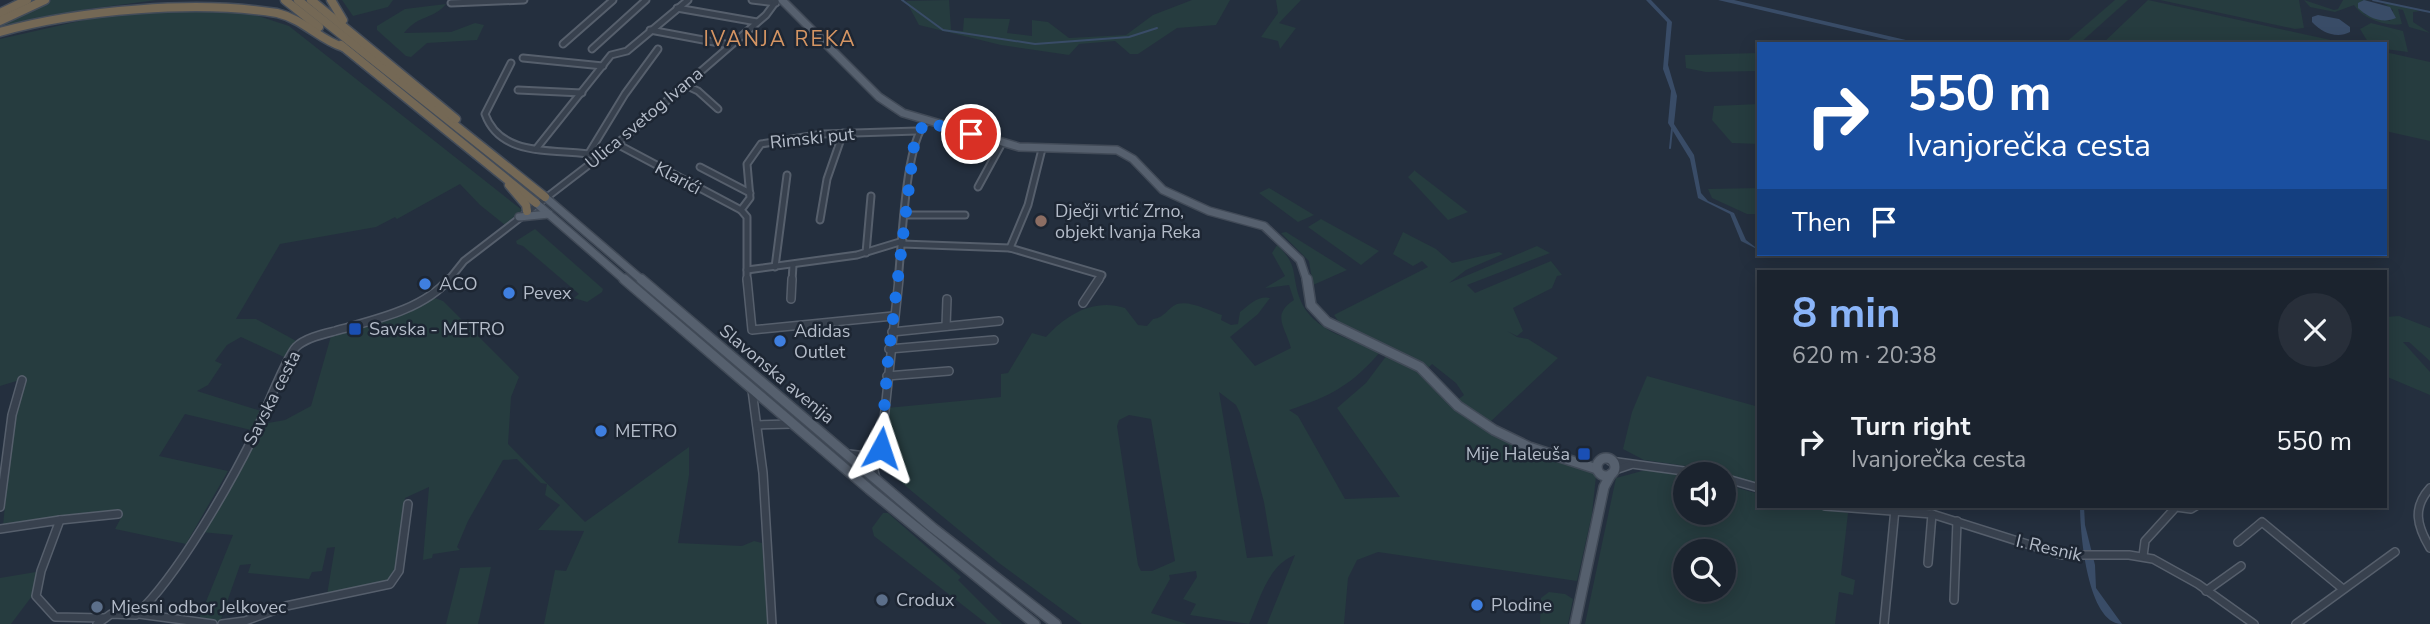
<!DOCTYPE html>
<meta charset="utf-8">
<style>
:root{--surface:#1b232e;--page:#282f3a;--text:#f1f3f6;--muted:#a0a4aa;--line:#39404a;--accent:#8ab4f8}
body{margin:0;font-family:"Nunito Sans",sans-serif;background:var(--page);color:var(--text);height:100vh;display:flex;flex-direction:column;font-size:26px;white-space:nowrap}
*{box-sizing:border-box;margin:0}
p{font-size:23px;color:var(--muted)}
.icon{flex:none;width:38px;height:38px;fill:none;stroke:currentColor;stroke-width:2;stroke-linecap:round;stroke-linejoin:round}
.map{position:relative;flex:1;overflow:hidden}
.details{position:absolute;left:1757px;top:270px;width:630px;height:238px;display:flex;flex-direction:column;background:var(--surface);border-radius:0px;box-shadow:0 4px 18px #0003,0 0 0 2px var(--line)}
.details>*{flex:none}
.guide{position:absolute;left:1757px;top:42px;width:630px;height:214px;border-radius:0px;box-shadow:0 4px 18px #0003,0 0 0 2px var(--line);background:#1a4fa0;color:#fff;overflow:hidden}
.controls{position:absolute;left:1673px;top:462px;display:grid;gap:14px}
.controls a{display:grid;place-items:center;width:63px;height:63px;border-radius:50%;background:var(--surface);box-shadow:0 4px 18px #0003,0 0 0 2px var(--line);font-size:35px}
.pin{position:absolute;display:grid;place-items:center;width:60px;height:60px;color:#fff;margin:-30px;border:4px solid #fff;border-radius:50%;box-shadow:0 2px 7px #0007}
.me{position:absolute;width:77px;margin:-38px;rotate:5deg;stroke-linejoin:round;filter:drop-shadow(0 0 5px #0008)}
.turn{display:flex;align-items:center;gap:24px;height:147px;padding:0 35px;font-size:32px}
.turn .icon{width:91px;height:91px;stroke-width:2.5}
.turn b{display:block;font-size:49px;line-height:60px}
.then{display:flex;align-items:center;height:66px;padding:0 35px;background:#0003;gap:14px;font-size:26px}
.round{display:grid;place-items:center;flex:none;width:74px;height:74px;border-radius:37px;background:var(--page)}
.summary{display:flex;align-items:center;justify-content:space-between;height:119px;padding:0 35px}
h1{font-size:42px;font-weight:700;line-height:52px;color:var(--accent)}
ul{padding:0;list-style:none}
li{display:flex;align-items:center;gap:21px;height:105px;padding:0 35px}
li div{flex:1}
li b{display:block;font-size:26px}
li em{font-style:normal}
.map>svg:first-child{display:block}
.green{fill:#263c3f;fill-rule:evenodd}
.water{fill:#394c67}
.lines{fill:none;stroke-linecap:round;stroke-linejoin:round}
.stream{stroke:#394c67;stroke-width:2}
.minor-far1-casing{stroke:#565f6c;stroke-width:9}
.minor-casing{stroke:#565f6c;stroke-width:10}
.major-far1-casing{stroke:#414a57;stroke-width:10}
.major-casing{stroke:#414a57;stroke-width:12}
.highway-casing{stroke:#434c59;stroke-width:11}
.minor-far1{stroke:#38414e;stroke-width:5}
.minor{stroke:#38414e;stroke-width:7}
.major-far1{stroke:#56606e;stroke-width:7}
.major{stroke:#56606e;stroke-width:9}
.highway{stroke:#746855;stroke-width:8}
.route{stroke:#1a73e8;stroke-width:12;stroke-dasharray:0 21.6}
.education-dot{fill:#8d6e63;stroke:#1d2633;stroke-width:2.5}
.shop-dot{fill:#3f7fe0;stroke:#1d2633;stroke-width:2.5}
.transit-dot{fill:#1a4fb4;stroke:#1d2633;stroke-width:2.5}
.service-dot{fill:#5c6f8a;stroke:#1d2633;stroke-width:2.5}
.labels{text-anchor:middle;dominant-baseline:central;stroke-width:5;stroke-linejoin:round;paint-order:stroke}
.street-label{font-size:18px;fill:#b4bcc9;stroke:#1d2633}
.poi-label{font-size:18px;fill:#b4bcc9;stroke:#1d2633;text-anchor:start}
.quarter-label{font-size:21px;letter-spacing:2px;fill:#d59563;stroke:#1d2633}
</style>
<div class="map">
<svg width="2430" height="624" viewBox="0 0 2430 624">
<rect width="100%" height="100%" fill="#242f3e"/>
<!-- green -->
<g class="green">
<polygon points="51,0 157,0 88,9 0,30 0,24"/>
<polygon points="342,0 393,0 388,7 353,16"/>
<polygon points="949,0 951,30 963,31 964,18 1010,19 1007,33 1032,36 1032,20 1048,22 1069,38 1126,35 1153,15 1192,0 1230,0 1216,25 1177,28 1138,54 1130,54 1115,41 1079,44 1069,55 1001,45 919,25 906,1"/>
<polygon points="1276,0 1301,0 1279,23 1296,28 1280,49 1278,41 1261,37 1278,13"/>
<polygon points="2115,0 2128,0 2080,43 2064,44"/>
<polygon points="2148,0 2349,44 2102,44"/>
<polygon points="2160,0 2299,0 2304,28 2295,29"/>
<path d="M2304,0L2334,10L2338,9L2343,0H2369L2361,1L2364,14L2390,21L2393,10L2382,2L2420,11L2413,12V22L2430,33L2409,27L2403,10L2398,9L2402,24C2387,27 2363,19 2354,5L2335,12L2310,7Z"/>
<path d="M446,4C433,20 419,14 404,33L451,32L475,23L484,25L477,40L427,43L411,57L406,56L377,30V26L405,9Z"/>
<polygon points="234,8 289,26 522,210 505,225 480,205 460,184 397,219 395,217 376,227 280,244 236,319 256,319 298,342 284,357 241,337 227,345 215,361 222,364 208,385 197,391 261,411 251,430 185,414 159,456 228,471 186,544 115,529 122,516 119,513 3,526 12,430 23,379 0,386 0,39 119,12"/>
<polygon points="2371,23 2403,31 2408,52 2385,49 2385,44 2368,42 2360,29"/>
<polygon points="2385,52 2430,62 2430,141 2385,131"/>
<polygon points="1759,53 1759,71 1706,72 1686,68 1685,55"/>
<polygon points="1759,104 1759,144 1732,143 1712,120 1714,106"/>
<polygon points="1415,170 1415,171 1468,212 1448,220 1408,177"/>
<polygon points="1269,188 1314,215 1298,222 1259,193"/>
<polygon points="1759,188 1759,214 1747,214 1712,198 1708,189"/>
<polygon points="1321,219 1379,251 1361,265 1308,227"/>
<polygon points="535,229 603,289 602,292 587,302 574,298 579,294 523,246 517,244 516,241"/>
<polygon points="1286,232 1347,270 1313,285 1309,261 1281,233"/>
<polygon points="1403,232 1436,249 1452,263 1499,252 1503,254 1466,270 1449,283 1537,246 1550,253 1467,285 1475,293 1551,261 1562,275 1557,276 1552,288 1513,308 1523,331 1517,336 1507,331 1517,337 1528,339 1558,358 1488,424 1456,401 1464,395 1456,383 1432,364 1429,367 1421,365 1338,326 1339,322 1334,315 1428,267 1422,261 1413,266 1393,254"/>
<path d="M1277,245C1299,265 1291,275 1300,299C1312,331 1352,340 1381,351C1352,385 1331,396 1289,410L1298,416L1345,499L1400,497L1337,408L1366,383L1387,355L1414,369L1456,411L1502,439L1525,451L1590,470L1596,476L1592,514L1577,581L1378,552L1357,560L1348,578L1344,624H1267L1295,555C1268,565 1260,599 1249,624L1190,615L1196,604L1183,599L1197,577L1196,571L1169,575L1170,579L1151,613L1187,624H1082L999,563L880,465L887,408L1001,397V374L1008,373L1032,333L1046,337C1067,314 1094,298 1125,308L1138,325L1147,326L1153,319C1165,318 1167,308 1177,304C1190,300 1210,311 1222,315L1221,320L1231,325L1238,324L1240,312C1249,305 1258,295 1270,298L1258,314L1230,337L1255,366L1291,348C1285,326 1271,315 1294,300L1289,285L1265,288L1285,276L1272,253ZM1219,392L1236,405L1240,413L1264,502L1273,556L1247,558ZM1129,415L1151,419L1175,561L1152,571H1141L1138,565L1117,426L1119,420Z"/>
<polygon points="435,298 443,301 519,377 511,397 508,444 585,522 689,447 689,475 678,543 742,546 754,541 762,543 769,624 544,624 555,570 566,571 584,531 538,530 560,505 545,495 547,484 541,483 517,459 503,460 468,521 457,547 460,550 433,554 432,558 423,560 429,487 405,498 396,568 387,582 327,595 335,547 327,548 322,571 312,572 309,579 248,573 251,564 240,565 220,622 199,619 233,535 201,532 268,423 285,420 311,406 331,336 374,324"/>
<polygon points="2399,316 2430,328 2430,361 2409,342 2403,342 2430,372 2430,395 2385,376 2385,317"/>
<polygon points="1647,376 1759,407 1759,484 1694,464 1693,467 1644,460 1623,449 1632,412"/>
<path d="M1646,470L1685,474V513H1724V484L1759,494V506H1797L1848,513L1841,575L1855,580L1853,595L1839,592L1835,624H1585L1616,478ZM1685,551H1724V590H1685Z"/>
<polygon points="883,513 888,513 961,577 958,580 1002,624 987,624 874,536 872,528"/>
<polygon points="491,567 478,624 446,624 460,568"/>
<polygon points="36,572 32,596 11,624 0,624 0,578"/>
<polygon points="1549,592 1565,594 1573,599 1568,624 1540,624 1541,598"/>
</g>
<!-- water -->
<g class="water">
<polygon points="1646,0 1651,0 1672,22 1668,65 1677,96 1674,124 1694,155 1701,193 1708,201 1734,213 1746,240 1759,250 1741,241 1730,214 1698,198 1690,159 1668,123 1671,91 1663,69 1667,22"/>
<polygon points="1718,0 1734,0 1923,44 1906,44"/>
<path d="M2364,0L2390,7L2396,18C2383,24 2368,18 2358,8V3Z"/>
<path d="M2318,15L2339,19L2350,27V32C2337,39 2322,33 2312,22V17Z"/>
<path d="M2080,506H2084L2085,525L2095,565L2096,588L2122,624C2087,624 2080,531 2080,506Z"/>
</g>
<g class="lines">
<!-- stream -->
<g class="stream">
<polyline points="902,0 943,30 1035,44 1129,37 1157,28"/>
<polyline points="2373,0 2430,12"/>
<polyline points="1670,148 1672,129"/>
</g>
<!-- minor-far1 casing -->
<g class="minor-far1-casing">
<g id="minor-far1">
<polyline points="752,0 776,3"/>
<polyline points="451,3 524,0"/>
<polyline points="677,8 757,22"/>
<polyline points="650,30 730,45"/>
<polyline points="563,44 613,0"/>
<polyline points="592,49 646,0"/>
<polyline points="523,58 603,66"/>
<path d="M511,63L485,114C502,161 561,147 601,156"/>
<polyline points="685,85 698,91 718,109"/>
<polyline points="518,90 582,93"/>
<polyline points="617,144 741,210"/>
<polyline points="536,149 611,55 627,51 688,0"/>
<polyline points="589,153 625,94 658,49"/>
<polyline points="700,167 750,193"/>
<polyline points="978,187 1002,143"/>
<polyline points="904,215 965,215"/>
<polyline points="820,220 827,179 843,133"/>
<polyline points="902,244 1010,248 1102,275 1098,281"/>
<polyline points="1010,248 1028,205 1042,149"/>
<polyline points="866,253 871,196"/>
<polyline points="775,267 787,175"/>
<polyline points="747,270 857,255 903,241"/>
<polyline points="448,281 464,261 625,137 766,15 777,0"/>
<polyline points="747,281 747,217 741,210 750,198 747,164 761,144 823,134 917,131"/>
<polyline points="792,281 793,265"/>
<path d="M898,281C902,246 905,143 926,122"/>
</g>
</g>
<!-- minor casing -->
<g class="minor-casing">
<g id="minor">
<polyline points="747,279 752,330 893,316"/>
<polyline points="791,299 792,279"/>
<polyline points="1083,303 1099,279"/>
<polyline points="946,326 947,299"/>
<polyline points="892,332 999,321"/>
<polyline points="889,349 994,340"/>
<polyline points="887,376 949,371"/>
<polyline points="752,390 763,473 772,624"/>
<polyline points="757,425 792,424"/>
<polyline points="849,454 875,457"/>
<polyline points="1610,461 1706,474"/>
<polyline points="1615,470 1630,465"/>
<polyline points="1724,478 1759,488"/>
<polyline points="876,479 873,466 881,448 899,279"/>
<path d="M2430,488C2412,508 2417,526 2430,548"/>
<polyline points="1825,506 1932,514 2062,555 2129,555 2153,559 2198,584 2254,624"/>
<polyline points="0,507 12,415 22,380"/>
<polyline points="60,520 118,514"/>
<polyline points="0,529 60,520 41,571 36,596 55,617 104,618"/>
<polyline points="2238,542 2262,522 2343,589"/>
<polyline points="2143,556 2145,541 2176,507 2191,509 2196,506"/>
<polyline points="1928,563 1932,514"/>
<polyline points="2206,591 2241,566"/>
<polyline points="1954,600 1957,521"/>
<polyline points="139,614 213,624"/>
<path d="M97,624L111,614L136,615C178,576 232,481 257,429C265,412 286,357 296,347C305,338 323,334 335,331C373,320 423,310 449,279"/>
<polyline points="222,624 245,621 286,606 390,584 399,571 408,504"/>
<polyline points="1884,624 1895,509"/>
<polyline points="2296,624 2395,552"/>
</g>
</g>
<!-- major-far1 casing -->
<g class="major-far1-casing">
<g id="major-far1">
<polyline points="782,0 879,97 903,113 1019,147 1117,150 1133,159 1163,190 1209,211 1264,226 1300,260 1307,281"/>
<polyline points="545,197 643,281"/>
<polyline points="536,203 626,281"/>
<polyline points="519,217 549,214"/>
</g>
</g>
<!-- major casing -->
<g class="major-casing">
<g id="major">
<polyline points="624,279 869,489 1035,624"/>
<polyline points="641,279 933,528 1056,624"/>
<polyline points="1307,279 1311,305 1327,322 1420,367 1458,406 1494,430 1529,447 1597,469"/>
<circle cx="1606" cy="467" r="9"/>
<polyline points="1575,624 1604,487 1611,474"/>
</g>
</g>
<!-- highway casing -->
<g class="highway-casing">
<g id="highway">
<polyline points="285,0 319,27"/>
<polyline points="298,0 545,197"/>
<polyline points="311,0 456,119"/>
<polyline points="331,0 343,20"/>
<polyline points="0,13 27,0"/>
<polyline points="0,21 45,0"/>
<path d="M0,32C78,10 197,0 277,13C303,19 320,40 343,47"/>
<polyline points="341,45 536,203"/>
<polyline points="509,185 526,205 527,211"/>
</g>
</g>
<!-- minor-far1 -->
<use href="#minor-far1" class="minor-far1"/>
<!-- minor -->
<use href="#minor" class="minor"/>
<!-- major-far1 -->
<use href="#major-far1" class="major-far1"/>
<!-- major -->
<use href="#major" class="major"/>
<!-- highway -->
<use href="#highway" class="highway"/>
</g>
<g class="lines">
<!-- route -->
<polyline class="route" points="881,448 888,360 915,137 926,122 971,134"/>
</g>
<!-- markers -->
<circle class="education-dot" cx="1041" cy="221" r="7"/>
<g class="shop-dot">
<circle cx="425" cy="284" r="7"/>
<circle cx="509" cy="293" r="7"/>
<circle cx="780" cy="341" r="7"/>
<circle cx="601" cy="431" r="7"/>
<circle cx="1477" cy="605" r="7"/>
</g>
<g class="transit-dot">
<rect x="348" y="322" width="14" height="14" rx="3.5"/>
<rect x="1577" y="447" width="14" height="14" rx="3.5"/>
</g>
<g class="service-dot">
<circle cx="882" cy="600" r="7"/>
<circle cx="97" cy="607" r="7"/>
</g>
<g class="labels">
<!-- street labels -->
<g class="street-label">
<text transform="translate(644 118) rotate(-40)">Ulica svetog Ivana</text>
<text transform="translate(812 138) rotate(-6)">Rimski put</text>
<text transform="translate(678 178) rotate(28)">Klarići</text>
<text transform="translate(777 374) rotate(40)">Slavonska avenija</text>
<text transform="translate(272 398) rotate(-63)">Savska cesta</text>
<text transform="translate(2049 548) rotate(13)">I. Resnik</text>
</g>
<!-- poi labels -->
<g class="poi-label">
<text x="1055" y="211">Dječji vrtić Zrno,<tspan x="1055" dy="21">objekt Ivanja Reka</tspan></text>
<text x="439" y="284">ACO</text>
<text x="523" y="293">Pevex</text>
<text x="369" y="329">Savska - METRO</text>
<text x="794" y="331">Adidas<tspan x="794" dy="21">Outlet</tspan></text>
<text x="615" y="431">METRO</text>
<text x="1570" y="454" text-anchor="end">Mije Haleuša</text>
<text x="896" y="600">Crodux</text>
<text x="1491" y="605">Plodine</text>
<text x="111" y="607">Mjesni odbor Jelkovec</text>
</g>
<!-- quarter labels -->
<g class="quarter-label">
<text x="780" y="39">IVANJA REKA</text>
</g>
</g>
</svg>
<div class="controls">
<a><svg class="icon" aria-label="sound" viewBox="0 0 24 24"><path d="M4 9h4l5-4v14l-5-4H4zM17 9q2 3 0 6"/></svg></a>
<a><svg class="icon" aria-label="search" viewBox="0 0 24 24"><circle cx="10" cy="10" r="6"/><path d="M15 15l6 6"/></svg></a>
</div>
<div class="pin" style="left:971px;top:134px;background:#d93025"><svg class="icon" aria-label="arrive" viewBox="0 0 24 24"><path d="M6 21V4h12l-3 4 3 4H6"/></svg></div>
<svg class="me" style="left:881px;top:448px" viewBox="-20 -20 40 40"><path d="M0-17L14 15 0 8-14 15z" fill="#1a73e8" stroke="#fff" stroke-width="4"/></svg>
<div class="guide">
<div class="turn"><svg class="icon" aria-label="right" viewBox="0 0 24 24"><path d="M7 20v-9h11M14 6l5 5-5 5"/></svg><div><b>550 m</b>Ivanjorečka cesta</div></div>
<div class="then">Then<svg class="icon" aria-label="arrive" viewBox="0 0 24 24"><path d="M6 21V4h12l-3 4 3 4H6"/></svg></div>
</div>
<section class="details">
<div class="summary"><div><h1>8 min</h1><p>620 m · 20:38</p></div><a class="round"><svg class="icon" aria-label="close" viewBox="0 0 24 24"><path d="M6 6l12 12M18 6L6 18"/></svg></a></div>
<ul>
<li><svg class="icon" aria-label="right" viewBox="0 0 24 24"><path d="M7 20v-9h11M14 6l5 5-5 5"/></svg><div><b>Turn right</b><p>Ivanjorečka cesta</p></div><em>550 m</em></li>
</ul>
</section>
</div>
